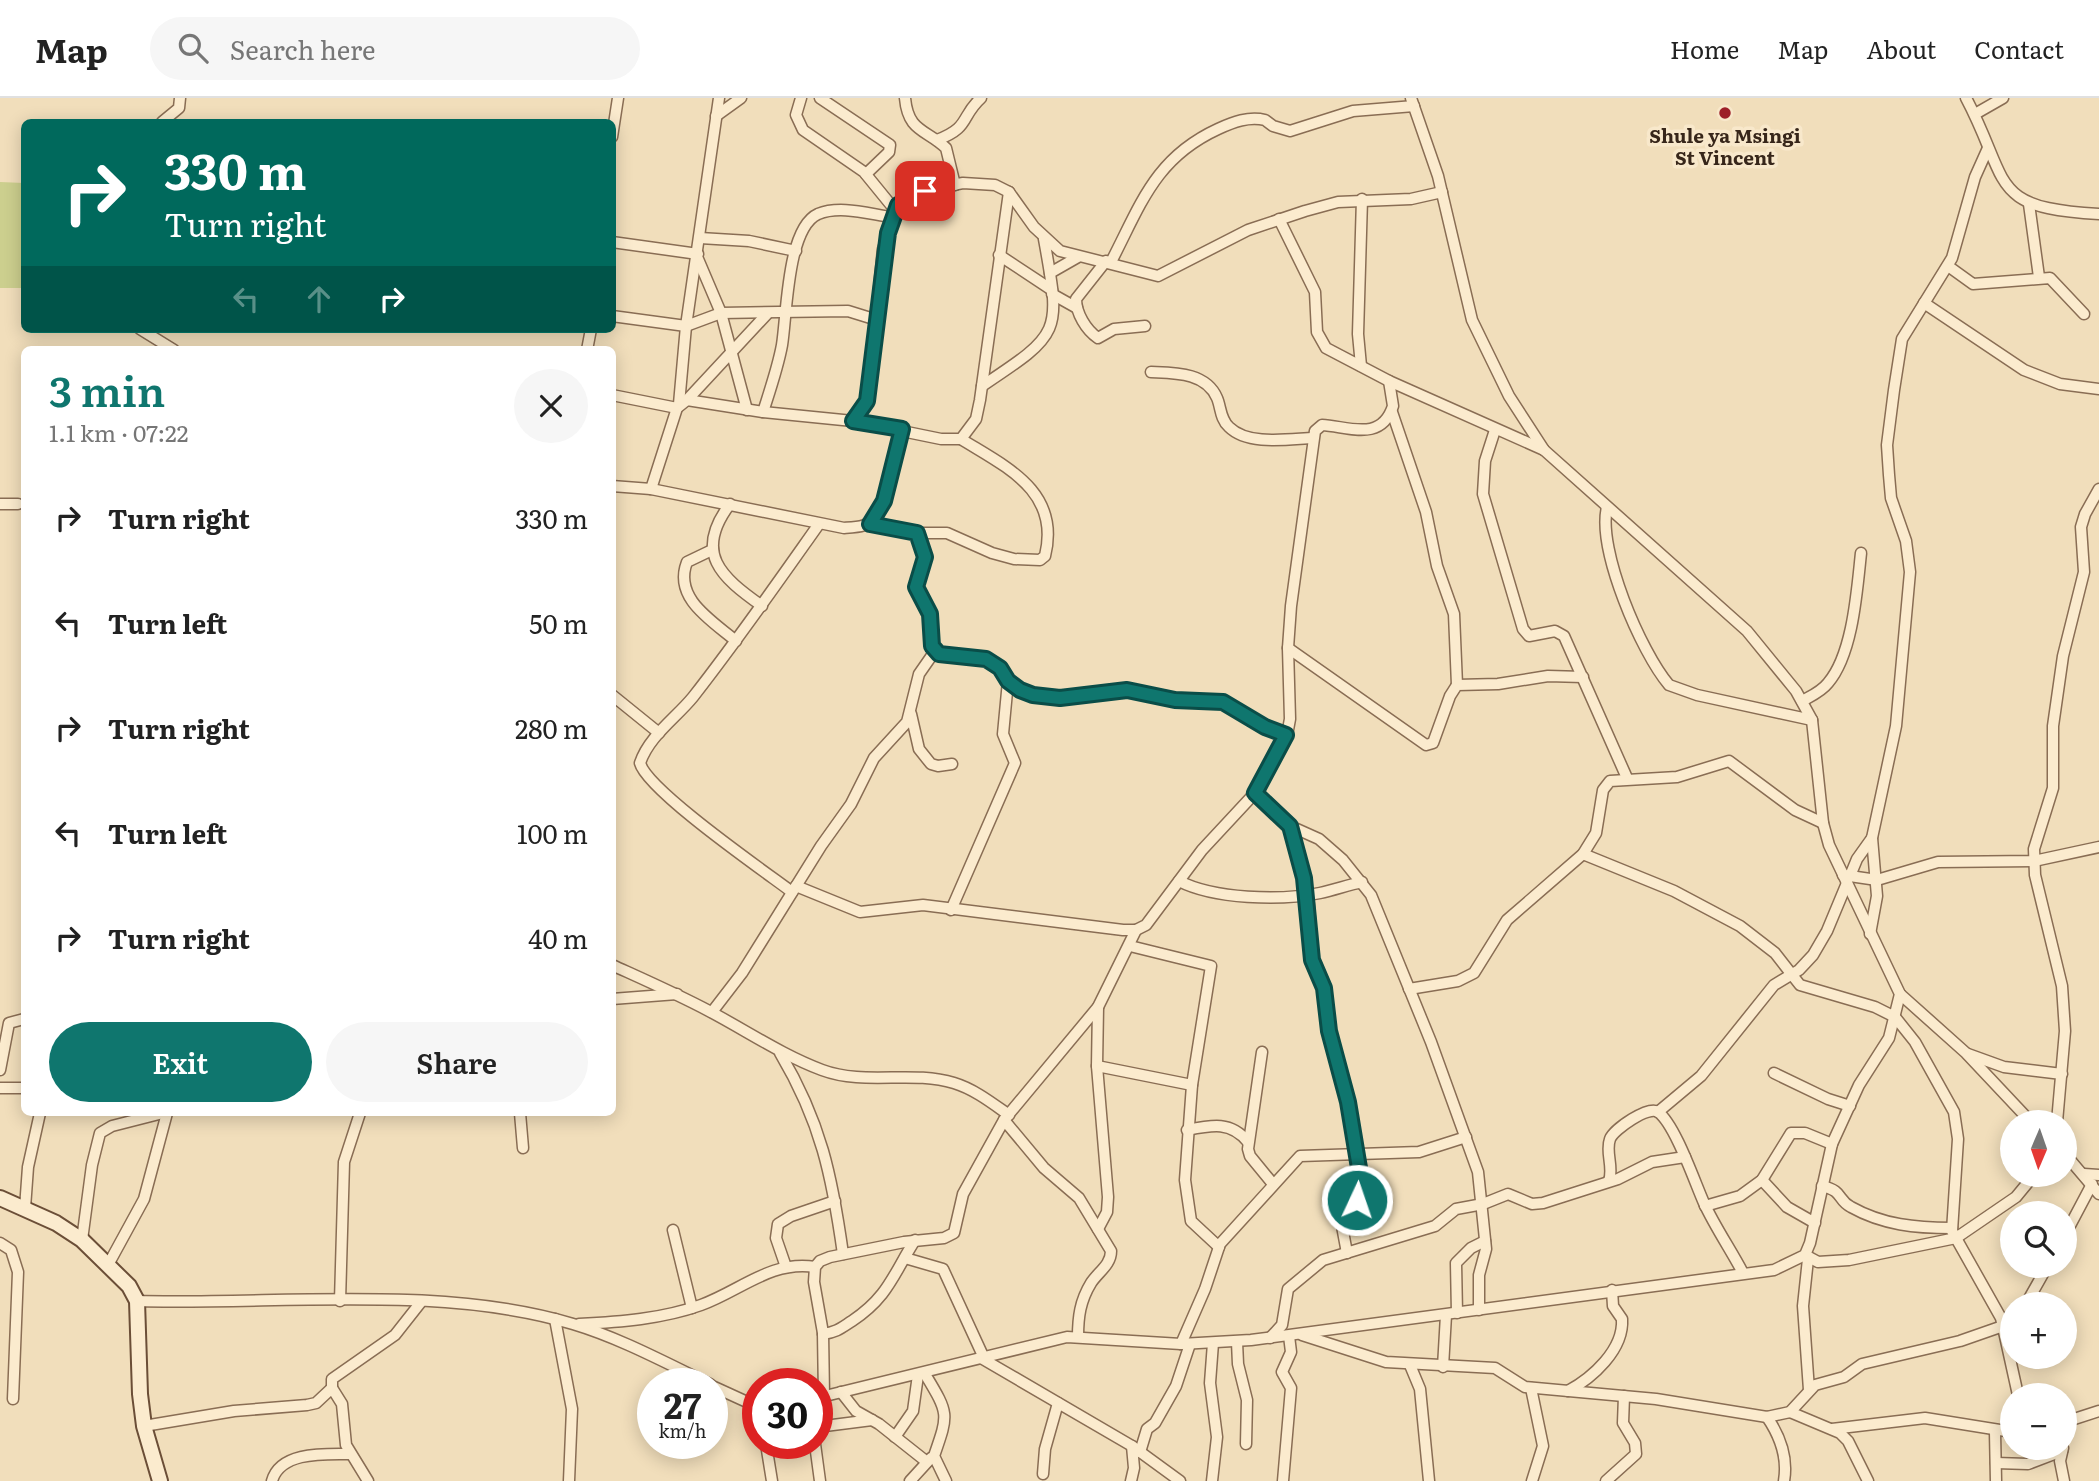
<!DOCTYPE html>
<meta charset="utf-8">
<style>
:root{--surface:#fff;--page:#f6f6f6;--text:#222;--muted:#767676;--line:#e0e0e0;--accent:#0f766e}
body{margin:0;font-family:Literata,serif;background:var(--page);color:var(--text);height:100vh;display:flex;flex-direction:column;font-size:26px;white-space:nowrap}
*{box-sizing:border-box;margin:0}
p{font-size:23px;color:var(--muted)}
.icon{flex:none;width:38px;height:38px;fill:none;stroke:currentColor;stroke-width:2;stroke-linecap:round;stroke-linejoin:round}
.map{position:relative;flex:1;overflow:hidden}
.drawer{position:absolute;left:21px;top:248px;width:595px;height:770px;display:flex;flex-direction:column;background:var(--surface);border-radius:10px;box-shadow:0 4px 18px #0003}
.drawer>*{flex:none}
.hud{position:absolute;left:21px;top:21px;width:595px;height:214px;border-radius:10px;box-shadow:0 4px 18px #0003;background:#00695c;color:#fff;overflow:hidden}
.needle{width:46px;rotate:182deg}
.fabs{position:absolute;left:2000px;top:1012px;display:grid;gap:14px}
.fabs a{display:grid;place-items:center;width:77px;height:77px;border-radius:50%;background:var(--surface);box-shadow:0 4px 18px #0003;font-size:35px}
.speed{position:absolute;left:637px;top:1270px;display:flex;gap:14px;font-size:35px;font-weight:700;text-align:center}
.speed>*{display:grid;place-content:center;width:91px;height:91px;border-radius:50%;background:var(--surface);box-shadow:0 4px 18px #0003;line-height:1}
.speed small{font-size:18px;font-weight:400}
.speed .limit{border:10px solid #d22;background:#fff;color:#111}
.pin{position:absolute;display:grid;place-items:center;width:60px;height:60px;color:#fff;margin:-30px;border-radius:14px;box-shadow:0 4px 10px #0006}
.me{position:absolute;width:77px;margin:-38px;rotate:3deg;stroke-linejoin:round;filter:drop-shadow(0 0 5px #0008)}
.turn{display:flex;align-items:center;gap:24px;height:147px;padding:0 28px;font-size:32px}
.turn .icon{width:91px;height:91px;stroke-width:2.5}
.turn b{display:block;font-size:49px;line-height:60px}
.lanes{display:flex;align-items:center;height:66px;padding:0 28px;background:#0003;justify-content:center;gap:35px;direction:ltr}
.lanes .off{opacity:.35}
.round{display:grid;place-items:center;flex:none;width:74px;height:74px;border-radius:37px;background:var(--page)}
.headline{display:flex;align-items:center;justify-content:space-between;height:119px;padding:0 28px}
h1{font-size:42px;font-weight:600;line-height:52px;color:var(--accent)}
.button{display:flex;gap:14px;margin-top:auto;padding:14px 28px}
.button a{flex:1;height:80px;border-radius:42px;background:var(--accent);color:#fff;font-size:28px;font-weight:600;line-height:80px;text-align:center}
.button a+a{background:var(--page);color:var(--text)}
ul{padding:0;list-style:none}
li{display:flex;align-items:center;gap:21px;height:105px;padding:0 28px}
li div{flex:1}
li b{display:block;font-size:26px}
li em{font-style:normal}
header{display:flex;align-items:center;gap:42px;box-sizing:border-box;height:98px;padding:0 35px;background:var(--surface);border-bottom:2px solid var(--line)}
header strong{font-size:33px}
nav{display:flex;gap:38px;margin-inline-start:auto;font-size:24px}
.search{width:490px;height:63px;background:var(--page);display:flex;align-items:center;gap:18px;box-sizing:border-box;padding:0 24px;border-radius:38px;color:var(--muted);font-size:26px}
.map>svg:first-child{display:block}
.green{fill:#cccf8e}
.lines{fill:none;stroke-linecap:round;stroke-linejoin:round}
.street-casing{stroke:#896d54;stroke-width:13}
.secondary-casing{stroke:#6b4e37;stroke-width:18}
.street{stroke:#fbebce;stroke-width:10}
.secondary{stroke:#fbebce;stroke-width:14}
.route-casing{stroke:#0a4d48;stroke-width:18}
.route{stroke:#0f766e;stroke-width:12}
.poi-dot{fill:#9d1f28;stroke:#f8e8cb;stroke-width:2.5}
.labels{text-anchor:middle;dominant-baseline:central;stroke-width:7;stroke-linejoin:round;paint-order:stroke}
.poi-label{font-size:19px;font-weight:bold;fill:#37261a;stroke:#f8e8cb}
</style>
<header>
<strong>Map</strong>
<div class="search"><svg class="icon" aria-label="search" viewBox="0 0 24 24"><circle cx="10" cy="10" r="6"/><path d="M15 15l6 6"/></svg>Search here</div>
<nav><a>Home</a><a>Map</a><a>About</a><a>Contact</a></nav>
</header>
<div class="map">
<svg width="2099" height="1383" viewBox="0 0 2099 1383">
<rect width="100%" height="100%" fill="#f1debb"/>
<!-- green -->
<polygon class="green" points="0,84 24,85 24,190 0,190"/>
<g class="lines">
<!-- street casing -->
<g class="street-casing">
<g id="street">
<polyline points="801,0 796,17 803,32 864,74 895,112"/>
<polyline points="820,0 890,47 889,54 866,76"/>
<path d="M905,0C908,34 926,31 946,50L955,87"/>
<path d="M1966,0C2011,85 1987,110 2099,116"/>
<polyline points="1975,16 2003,0"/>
<polyline points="716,18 741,0"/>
<polyline points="162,24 179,10 180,0"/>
<polyline points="612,39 618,0"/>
<path d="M937,42C971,29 960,19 981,0"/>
<polyline points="2029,106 2039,179"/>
<polyline points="1279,121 1315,194 1317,234 1326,250 1389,283 1544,352"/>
<polyline points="700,140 749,143 796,153"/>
<polyline points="612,144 698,156"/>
<polyline points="999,157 1052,192"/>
<polyline points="698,161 721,215 747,312"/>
<path d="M1106,163L1076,201C1076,215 1086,232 1098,240L1114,231L1145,228"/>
<path d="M1111,164C1141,106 1155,60 1218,31C1233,24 1249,18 1265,22L1273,28L1290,33L1353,13L1414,8"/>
<polyline points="1948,168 1973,186 2050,180 2084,216"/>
<polyline points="1050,175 1078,159"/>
<polyline points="1052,196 1077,210"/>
<polyline points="1924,205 2024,272 2060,286 2099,291"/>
<polyline points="612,218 686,228 721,215 848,213 877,222"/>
<polyline points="140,231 174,252"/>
<polyline points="587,252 591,231"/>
<polyline points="1361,268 1358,236 1362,101"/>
<path d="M1151,274C1174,275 1206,274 1217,300C1221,309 1220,321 1229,329C1248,348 1289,341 1313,340"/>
<path d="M982,288C1062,235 1061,235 1044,141"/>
<polyline points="612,297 677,310"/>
<polyline points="687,302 767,216"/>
<polyline points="679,306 686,228 719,0"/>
<path d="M763,314C770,292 778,269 782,247C787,216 787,130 818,116C840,107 869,116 892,119"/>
<polyline points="1392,314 1426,414 1437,468 1454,516 1457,587"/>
<polyline points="853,323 868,303 883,151 898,107 936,90 963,85 995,87 1009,94 1034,129 1060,153 1158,178 1248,132 1305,113 1338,104 1411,101 1442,94"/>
<polyline points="1495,332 1485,363 1483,396 1523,531 1529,538 1555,533 1564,538 1627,680"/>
<path d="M612,388L651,391L844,430C859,429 868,429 878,417L902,331"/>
<polyline points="651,391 677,310 687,302 763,314 853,323 941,341 961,341 976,321 980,302 1009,94"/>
<polyline points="0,406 18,406"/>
<path d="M730,406C693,455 721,479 762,508"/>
<path d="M1607,409C1597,452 1641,554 1669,587L1697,597L1812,622"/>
<path d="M870,426L917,435H947L992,455L1014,461L1040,462L1045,458C1061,393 1006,369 961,341"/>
<polyline points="917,435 925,459 916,489 930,516 932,548 938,556 986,561 1000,570 1008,583 1020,592 1033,597 1060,600 1127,592 1175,602 1223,604 1265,629 1287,637"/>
<path d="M712,452L687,464C673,500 711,522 736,543"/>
<polyline points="1288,550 1426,647 1433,645 1450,598 1457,587 1498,586 1548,578 1583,579"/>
<polyline points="612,597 659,635"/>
<path d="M1802,603C1811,598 1821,594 1828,585C1853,556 1857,492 1861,455"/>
<polyline points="911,616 919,651 931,666 938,668 952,666"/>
<polyline points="1255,695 1290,728 1319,741 1343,762 1371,797 1431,944 1478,1074 1486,1151 1479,1177 1479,1212"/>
<polyline points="1290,728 1308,797 1313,862 1324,890 1329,933 1348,1004 1361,1082 1360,1100 1339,1112 1347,1155"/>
<polyline points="1583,756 1674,793 1740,828 1775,855 1800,887 1875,909 1895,919 1915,944 1954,1014 1958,1041 1952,1133 2001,1220 2018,1297"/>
<polyline points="1843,777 1877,782 1938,764 2034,763 2099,749"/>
<polyline points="1850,778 1857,761 1872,740"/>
<path d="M1179,783C1214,801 1280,803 1320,795C1334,792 1348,787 1362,784"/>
<path d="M796,788L860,814L923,807L1123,832H1136L1146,827L1202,752L1255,695L1287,637L1290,621L1288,550L1291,508L1315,333L1322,327C1347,328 1381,345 1393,308L1389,283"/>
<path d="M792,794C764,773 647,692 640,665C649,638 676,620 693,599C737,543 778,484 819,426"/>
<polyline points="951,812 1015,665 1003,636 1008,583"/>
<polyline points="1870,836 1877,798 1872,740 1896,628 1910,474 1906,443 1891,400 1889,377 1887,347 1894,292 1902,241 1952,160 1975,79 1988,50"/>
<polyline points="1130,848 1211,868 1192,987 1185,1082 1191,1123 1219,1149"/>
<path d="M612,867C645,882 677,896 709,913C747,933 782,957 822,972C865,988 911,972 954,985C974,991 992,1005 1009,1017"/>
<polyline points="1409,891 1458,883 1474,875 1507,822 1583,756 1596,735 1603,692 1610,683 1677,679 1729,663 1795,712 1823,725"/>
<polyline points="1900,896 1966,955 2031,1024"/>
<polyline points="612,901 677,896"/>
<polyline points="1098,909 1097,968 1108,1099 1107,1114 1098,1131"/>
<polyline points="712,914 742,875 821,748 851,706 874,660 907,624 919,576 935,553"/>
<polyline points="1262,954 1248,1051 1250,1058 1273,1086"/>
<path d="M780,955C821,1024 832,1078 843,1156"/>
<polyline points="1968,956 2004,969 2062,976"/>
<polyline points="1097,968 1192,987"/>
<polyline points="0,972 9,925 24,921"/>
<polyline points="1774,975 1828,1001 1850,1008"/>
<polyline points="0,990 24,990"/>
<polyline points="1658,1014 1701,978 1774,887 1799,872 1813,857 1827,833 1847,785"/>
<polyline points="520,1015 523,1050"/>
<path d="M1004,1022L1044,1070L1079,1100L1111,1153C1111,1167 1098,1174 1091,1185C1080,1203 1078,1219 1078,1239"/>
<polyline points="2057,1024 2065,933 2062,888 2035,777 2034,751 2053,690 2053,628 2063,558 2084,474 2081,429 2085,416 2099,391"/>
<path d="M1187,1032C1212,1027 1231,1023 1248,1044"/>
<polyline points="2065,1056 2099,1096"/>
<polyline points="2084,1076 2099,1077"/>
<polyline points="1762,1082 1787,1109 1815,1125"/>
<path d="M1609,1083C1614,1069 1605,1054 1610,1041C1614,1031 1649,1007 1658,1014C1675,1026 1695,1085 1704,1105C1715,1129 1731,1152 1743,1175"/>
<path d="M1822,1088C1844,1093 1837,1102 1851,1109C1883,1127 1916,1130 1952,1130"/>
<polyline points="1705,1108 1740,1098 1762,1082 1791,1035 1805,1035 1832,1046"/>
<polyline points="25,1110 28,1069 40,1015"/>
<polyline points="673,1132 692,1210"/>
<polyline points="2065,1137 2092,1086"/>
<polyline points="82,1142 92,1067 100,1035 112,1028 163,1015"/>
<polyline points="0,1145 11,1152 18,1174 13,1301"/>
<polyline points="1805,1157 1818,1164 1849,1162 1956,1140 2016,1099 2035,1076"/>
<polyline points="905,1160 943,1171 984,1260"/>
<polyline points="1808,1161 1803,1208 1809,1292"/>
<polyline points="108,1167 144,1101 167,1015"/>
<polyline points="786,1169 776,1140 778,1126 791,1118 835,1103"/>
<path d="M137,1203C276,1207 440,1186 573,1226C620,1240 666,1265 710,1286"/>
<polyline points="340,1203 344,1064 360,1015"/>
<polyline points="2026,1206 2048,1167"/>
<polyline points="1457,1215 1456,1165 1471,1150 1485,1143"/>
<polyline points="555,1221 572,1311 569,1383"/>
<path d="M579,1226C620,1224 662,1221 701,1207C740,1193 771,1162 815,1169"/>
<path d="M823,1236C837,1234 841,1230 852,1223C888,1199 893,1177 915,1142"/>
<polyline points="1302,1237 1386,1264 1495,1270 1525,1289 1656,1301 1767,1319 1790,1314 1815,1287 1844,1279 1862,1266 1960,1243 2003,1228"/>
<polyline points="1270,1240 1282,1227 1288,1191 1323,1162 1435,1128 1456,1111 1483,1106 1508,1096 1532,1106 1543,1105 1618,1081 1652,1064 1685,1059"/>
<polyline points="1237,1244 1238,1266 1247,1302 1246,1346"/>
<polyline points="1181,1246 1205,1191 1220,1146 1300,1058 1419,1054 1466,1039"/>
<polyline points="981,1260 1132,1348 1180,1383"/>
<polyline points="1410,1267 1420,1291 1429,1383"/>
<polyline points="1443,1269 1446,1217"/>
<path d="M925,1276C949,1316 949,1315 934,1358L946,1383"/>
<polyline points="712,1288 758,1309"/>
<polyline points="1531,1290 1543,1348 1532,1383"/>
<path d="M1568,1293C1592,1280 1624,1252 1622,1221L1613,1208L1612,1192"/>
<polyline points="841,1294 856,1313 879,1326 927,1364"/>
<polyline points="824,1298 823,1235 814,1184 815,1169 820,1163 830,1159 904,1144 944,1140 954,1135 963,1096 1004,1022 1098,909 1136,832"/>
<polyline points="817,1300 1067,1239 1181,1246 1251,1242 1774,1172 1805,1157 1810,1145 1832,1046 1859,987 1889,940 1900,896 1829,747 1823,725 1812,622 1796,593 1747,533 1544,352 1509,298 1472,222 1438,78 1411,0"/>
<polyline points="1790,1314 1840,1335 1848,1343 1868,1383"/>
<path d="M1767,1319C1780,1338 1788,1360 1784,1383"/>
<polyline points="2065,1324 2099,1313"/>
<polyline points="144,1328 234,1313 307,1307 316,1305 332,1290"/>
<polyline points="817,1329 872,1322"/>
<polyline points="1832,1331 1925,1320 2012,1334"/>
<polyline points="1995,1334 1996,1383"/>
<polyline points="895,1339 913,1313 918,1277"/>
<polyline points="766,1346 772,1383"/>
<polyline points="815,1346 820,1383"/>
<polyline points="2063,1350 2060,1363 2064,1383"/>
<polyline points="1140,1354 1147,1331 1155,1325 1176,1288 1190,1246"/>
<polyline points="1996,1365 2028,1366 2062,1353"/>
<polyline points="1043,1376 1045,1351 1058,1305"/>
<path d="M272,1383C280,1353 325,1356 350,1356"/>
<polyline points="368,1383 346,1347 342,1306 332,1290 332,1281 395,1237 421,1204"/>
<polyline points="910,1383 931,1360"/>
<polyline points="1131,1383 1134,1370 1132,1348"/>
<polyline points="1212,1383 1217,1339 1210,1285 1213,1245"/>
<polyline points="1283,1383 1291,1290 1282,1274 1291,1254 1289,1238"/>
<polyline points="1606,1383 1636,1356 1635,1345 1623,1325 1624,1298"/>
</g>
</g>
<!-- secondary casing -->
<g class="secondary-casing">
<polyline id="secondary" points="0,1100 56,1125 82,1142 129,1188 137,1203 140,1296 144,1328 160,1383"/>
</g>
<!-- street -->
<use href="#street" class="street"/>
<!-- secondary -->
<use href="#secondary" class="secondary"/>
</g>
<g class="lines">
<!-- route casing -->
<g class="route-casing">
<polyline id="route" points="925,93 898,107 888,135 867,303 853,323 902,331 884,403 870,426 917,435 925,459 916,489 930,516 932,548 939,556 986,561 1000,570 1008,583 1020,592 1033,597 1060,600 1127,592 1175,602 1223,604 1265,629 1286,637 1255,695 1290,728 1304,780 1312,862 1324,890 1329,933 1348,1004 1361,1082 1360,1100 1357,1102"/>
</g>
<!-- route -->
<use href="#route" class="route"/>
</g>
<!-- markers -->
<circle class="poi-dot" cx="1725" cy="15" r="7"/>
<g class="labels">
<!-- poi labels -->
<g class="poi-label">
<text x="1725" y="37">Shule ya Msingi<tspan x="1725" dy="22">St Vincent</tspan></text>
</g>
</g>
</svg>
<div class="fabs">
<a><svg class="needle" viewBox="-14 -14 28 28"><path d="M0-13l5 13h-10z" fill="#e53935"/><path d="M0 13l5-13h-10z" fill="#767676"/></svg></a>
<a><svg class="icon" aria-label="search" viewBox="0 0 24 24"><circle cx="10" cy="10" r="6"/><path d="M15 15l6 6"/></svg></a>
<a>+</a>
<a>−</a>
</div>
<div class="speed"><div>27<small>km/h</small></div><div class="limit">30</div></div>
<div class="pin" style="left:925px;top:93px;background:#d93025"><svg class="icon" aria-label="arrive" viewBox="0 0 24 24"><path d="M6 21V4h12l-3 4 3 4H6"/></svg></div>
<svg class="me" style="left:1357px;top:1102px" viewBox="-20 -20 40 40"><circle r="17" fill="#0f766e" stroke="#fff" stroke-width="3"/><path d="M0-11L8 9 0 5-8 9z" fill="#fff"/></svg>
<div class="hud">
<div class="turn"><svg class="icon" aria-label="right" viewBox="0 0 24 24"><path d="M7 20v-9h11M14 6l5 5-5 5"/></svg><div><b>330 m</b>Turn right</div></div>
<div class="lanes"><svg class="icon off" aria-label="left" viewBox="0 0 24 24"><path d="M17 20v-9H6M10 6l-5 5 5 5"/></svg><svg class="icon off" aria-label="ahead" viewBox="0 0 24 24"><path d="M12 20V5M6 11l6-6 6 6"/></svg><svg class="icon" aria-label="right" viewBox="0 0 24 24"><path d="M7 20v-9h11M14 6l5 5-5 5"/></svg></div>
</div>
<section class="drawer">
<div class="headline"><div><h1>3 min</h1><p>1.1 km · 07:22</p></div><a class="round"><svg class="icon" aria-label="close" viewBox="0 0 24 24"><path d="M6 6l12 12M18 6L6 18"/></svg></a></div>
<ul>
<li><svg class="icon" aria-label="right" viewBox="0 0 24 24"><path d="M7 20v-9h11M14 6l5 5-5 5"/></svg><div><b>Turn right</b></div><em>330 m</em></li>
<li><svg class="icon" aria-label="left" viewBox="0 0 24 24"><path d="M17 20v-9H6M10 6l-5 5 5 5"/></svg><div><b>Turn left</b></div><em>50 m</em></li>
<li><svg class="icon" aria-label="right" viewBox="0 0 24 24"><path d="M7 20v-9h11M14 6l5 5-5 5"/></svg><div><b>Turn right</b></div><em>280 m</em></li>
<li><svg class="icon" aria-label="left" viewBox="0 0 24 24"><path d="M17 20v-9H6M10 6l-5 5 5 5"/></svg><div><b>Turn left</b></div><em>100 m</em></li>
<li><svg class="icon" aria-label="right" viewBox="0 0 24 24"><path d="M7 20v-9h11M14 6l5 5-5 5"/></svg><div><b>Turn right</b></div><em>40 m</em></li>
</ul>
<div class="button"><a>Exit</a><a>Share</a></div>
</section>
</div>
